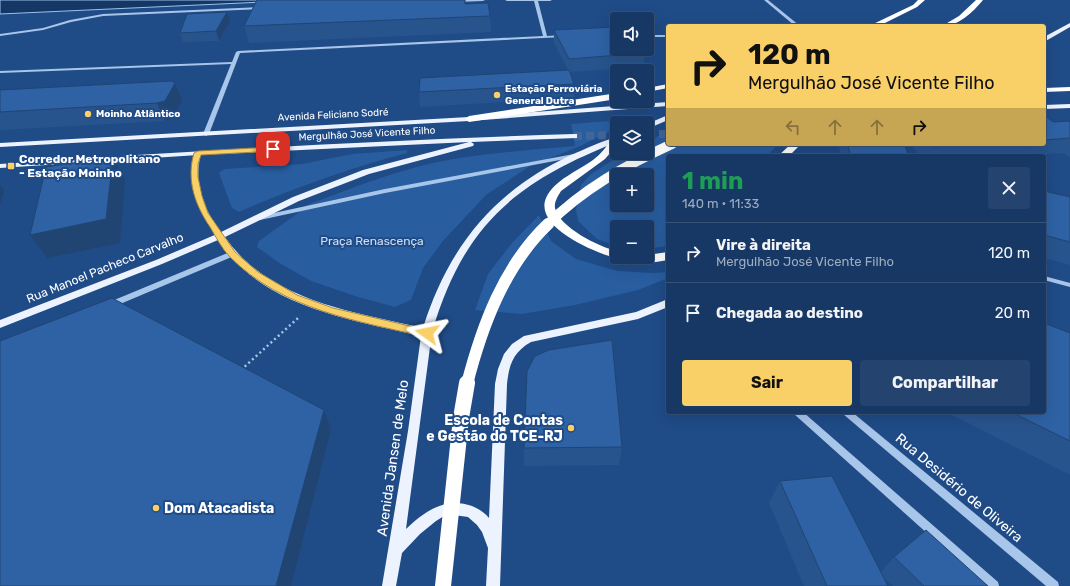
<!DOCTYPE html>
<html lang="pt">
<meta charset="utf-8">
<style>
:root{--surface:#173865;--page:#24436e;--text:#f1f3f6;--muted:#9eacbf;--line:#365279;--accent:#f9d068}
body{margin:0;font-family:Rubik,sans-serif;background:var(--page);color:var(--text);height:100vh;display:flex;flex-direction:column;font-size:15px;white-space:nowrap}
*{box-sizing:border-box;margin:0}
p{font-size:13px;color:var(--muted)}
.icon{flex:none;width:22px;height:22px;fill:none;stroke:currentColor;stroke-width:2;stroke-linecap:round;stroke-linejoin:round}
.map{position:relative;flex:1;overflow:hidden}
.sheet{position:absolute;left:666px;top:154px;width:380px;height:260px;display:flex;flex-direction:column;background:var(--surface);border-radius:4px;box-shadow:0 4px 16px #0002,0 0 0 1px var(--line)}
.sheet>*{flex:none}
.top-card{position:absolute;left:666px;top:24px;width:380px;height:122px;border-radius:4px;box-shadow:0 4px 16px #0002,0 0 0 1px var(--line);background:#f9d068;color:#111;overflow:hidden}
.controls{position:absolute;left:610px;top:12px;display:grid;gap:8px}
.controls a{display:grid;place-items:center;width:44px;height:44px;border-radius:4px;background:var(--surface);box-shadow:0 4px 16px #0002,0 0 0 1px var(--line);font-size:20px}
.pin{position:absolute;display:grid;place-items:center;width:34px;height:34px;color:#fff;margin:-17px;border-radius:8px;box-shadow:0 2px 6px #0006}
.me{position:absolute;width:44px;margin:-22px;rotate:282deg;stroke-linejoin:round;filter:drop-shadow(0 0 3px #0008)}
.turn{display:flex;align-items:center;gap:14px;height:84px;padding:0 16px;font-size:18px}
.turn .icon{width:52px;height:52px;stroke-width:2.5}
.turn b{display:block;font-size:28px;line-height:34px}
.lanes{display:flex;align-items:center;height:38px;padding:0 16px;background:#0003;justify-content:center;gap:20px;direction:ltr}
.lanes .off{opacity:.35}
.round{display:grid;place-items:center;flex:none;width:42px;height:42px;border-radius:4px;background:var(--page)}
.headline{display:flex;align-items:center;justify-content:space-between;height:68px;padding:0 16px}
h1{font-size:24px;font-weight:700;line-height:30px;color:#1e9e55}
.action{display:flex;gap:8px;margin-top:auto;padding:8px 16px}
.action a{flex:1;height:46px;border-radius:4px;background:var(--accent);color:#111;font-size:16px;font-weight:700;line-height:46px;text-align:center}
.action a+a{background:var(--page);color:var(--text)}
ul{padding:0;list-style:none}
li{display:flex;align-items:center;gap:12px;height:60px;padding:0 16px;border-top:1px solid var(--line)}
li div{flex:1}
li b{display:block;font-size:15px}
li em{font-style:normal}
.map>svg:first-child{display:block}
.green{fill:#285d9f;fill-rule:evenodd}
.water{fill:#153765;stroke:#9cc0ec}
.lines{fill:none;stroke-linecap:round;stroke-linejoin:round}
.major-tunnel{stroke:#416699;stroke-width:8;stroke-dasharray:8 4;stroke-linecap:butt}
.path{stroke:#a8c5ea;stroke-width:2.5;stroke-dasharray:2 3;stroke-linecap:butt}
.minor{fill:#a8c5ea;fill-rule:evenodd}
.major{fill:#ecf3fe;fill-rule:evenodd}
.highway{fill:#fff;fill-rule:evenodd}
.highway-bridge-far2{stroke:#fff;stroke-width:10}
.highway-bridge-far1{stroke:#fff;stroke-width:12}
.highway-bridge{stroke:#fff;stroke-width:16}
.wall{fill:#28548d}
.shaded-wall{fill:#204573}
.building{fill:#2e62a4;stroke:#204573}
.route{fill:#f9d068;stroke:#a28744}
.poi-dot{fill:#f9d068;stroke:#1f4b87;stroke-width:1.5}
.labels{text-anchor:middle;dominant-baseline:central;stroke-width:4;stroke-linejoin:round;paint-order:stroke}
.far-poi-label{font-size:10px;font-weight:bold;fill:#fff;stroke:#1f4b87;text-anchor:start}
.far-street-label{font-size:10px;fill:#fff;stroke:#1f4b87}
.poi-label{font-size:12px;font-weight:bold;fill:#fff;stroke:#1f4b87;text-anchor:start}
.park-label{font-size:12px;fill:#cde0f8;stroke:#1f4b87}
.street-label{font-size:12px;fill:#fff;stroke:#1f4b87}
.near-poi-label{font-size:14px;font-weight:bold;fill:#fff;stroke:#1f4b87;text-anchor:end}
.near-street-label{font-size:14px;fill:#fff;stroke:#1f4b87}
</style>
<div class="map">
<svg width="1070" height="586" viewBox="0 0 1070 586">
<rect width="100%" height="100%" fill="#1f4b87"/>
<!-- green -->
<g class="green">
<path d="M636,119L627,123H617V128L578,147L530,166L486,195L443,241L423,268L411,300L395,307L358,297L311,281L281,264L257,247L259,241L298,213L307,205C349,189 392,172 437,162C482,153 529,150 575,146L571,124Z"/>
<path d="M668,132V144H778L767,156H668V245L661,247L647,248V227H617V246L597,239L578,221L576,210L581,185L591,174L624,153H647V141ZM617,175H647V205H617Z"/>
<path d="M407,150V153C350,168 294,188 239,212L232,208L219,173L224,169L302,164L352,154Z"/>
<polygon points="539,215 551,241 576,259 617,271 654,273 668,272 668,278 638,290 575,305 522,314 475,310 488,274 512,243"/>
</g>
<!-- water -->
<polygon class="water" points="0,0 308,0 0,14"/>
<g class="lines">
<!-- major-tunnel -->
<g class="major-tunnel">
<polyline points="647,134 668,134"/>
<polyline points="574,136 617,135"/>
</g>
<!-- path -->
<polyline class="path" points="241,370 298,318"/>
<!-- minor -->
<g class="minor">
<polygon points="455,0 485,0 483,1 456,2 454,1"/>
<polygon points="505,0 552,0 550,1 538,1 547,36 563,35 565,36 563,37 240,53 209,134 206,136 203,134 231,64 0,73 0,71 232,62 236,52 238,51 543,36 534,1 507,1"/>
<polygon points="764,0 768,0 800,26 795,26"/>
<polygon points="262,7 264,8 263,9 103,16 71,22 43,30 0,36 0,34 43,28 70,20 103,14"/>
<rect x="647" y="35" width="21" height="2"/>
<path d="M198,151L201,153C193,188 204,207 223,236L222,237H218C199,209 187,189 195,153Z"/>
<polygon points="574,154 576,155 576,157 385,193 260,220 257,218 260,216 385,189"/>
<polygon points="230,252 234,252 235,254 234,256 113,307 110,308 106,305 107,303"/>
<polygon points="1044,276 1070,283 1070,287 1044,280"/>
<polygon points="793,412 803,412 998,582 999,586 986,586 794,414"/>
<polygon points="842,412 852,412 1058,582 1059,586 1046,586 843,414"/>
</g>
<!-- major -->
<g class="major">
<polygon points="1070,23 1070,27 1044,42 1044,37"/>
<polygon points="668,102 668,106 469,121 0,147 0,143 469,117"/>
<polygon points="1070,104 1070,108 1044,109 1044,105"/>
<polygon points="668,115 668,120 647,129 647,124"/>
<path d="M574,134H577V138L471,142L474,144L473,146L369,174L299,201L225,237C269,301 353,312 423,328C448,248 493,192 569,156C585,149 601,141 617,137V142C516,182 464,224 432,332L406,529C424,512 445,496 472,506C479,509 484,512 489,518L495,384L498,369L504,354L512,344L524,336L636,312L668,299V307L638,319L531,342C513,352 509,365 507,384L500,586H486L488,548L482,532L477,525L468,517L454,515L444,516L436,521L420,534L402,553L396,586H382L408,431L421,336C349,319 262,307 218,240L162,264L0,328V320L156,260L217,234L293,197L363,170L469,142L198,155L0,168V164C191,151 382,140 574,134Z"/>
</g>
<!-- highway -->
<g class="highway">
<polygon points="918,0 925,0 917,7 879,26 869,26 913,5"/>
<path d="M976,0H983C973,12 959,26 942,26L959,16Z"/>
<polygon points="668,84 668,88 647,92 647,88"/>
<polygon points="1070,87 1070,91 1044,92 1044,88"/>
<polygon points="617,93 617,99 469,122 465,119 469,116"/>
<path d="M617,136V145L605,159L561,191C558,196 554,202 555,208C559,227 599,247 617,251V257H647V255L668,252V260C653,263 638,264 623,260C602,256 533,229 546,198C554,180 578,171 593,160C601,154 607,146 613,137Z"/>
<polygon points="791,144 801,144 789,156 778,156"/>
</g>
<!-- highway-bridge-far2 -->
<path class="highway-bridge-far2" d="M547,225C583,189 626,165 672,144"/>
<!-- highway-bridge-far1 -->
<path class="highway-bridge-far1" d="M467,384C482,326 504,266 548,224"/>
<!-- highway-bridge -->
<polyline class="highway-bridge" points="443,586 461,418 467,383"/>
</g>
<!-- wall -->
<g class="wall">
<polygon points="465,4 490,16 491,32 249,43 244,26"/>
<polygon points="227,12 230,21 219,41 183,42 180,33"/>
<polygon points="554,30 645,53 643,67 570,72 574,84 574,98 420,107 419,92 568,70 554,43"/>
<polygon points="175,83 182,100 173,119 165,121 0,130 0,90"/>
<polygon points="1044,115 1053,122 1070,121 1070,158 1064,153 1021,156 921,156 909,144 1044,144"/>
<polygon points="838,144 904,144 909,156 841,156"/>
<polygon points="1044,191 1070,197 1070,265 1044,258"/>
<polygon points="1070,333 1070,475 946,412 1044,412"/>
<polygon points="622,447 619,465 524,466 524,448"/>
<polygon points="780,481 881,572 894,557 988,586 893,586 883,577 888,586 804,586 769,503"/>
</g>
<!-- shaded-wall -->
<g class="shaded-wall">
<polygon points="227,12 230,21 219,41 216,31"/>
<polygon points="175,83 182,100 173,119 165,121 157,103"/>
<polygon points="113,157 125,180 120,243 47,258 30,235"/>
<polygon points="0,185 4,190 0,205"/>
<polygon points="324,410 331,429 291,586 276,586"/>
</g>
<!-- building -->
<g class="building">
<polygon points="257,0 465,0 465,4 488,3 490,16 244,26"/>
<polygon points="227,12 216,31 180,33 187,14"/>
<polygon points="617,27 617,49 642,49 645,53 569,59 554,30"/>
<polygon points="569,70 574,84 419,92 420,78"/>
<polygon points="171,81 175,83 165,101 157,103 0,112 0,90"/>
<polygon points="1044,115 1053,122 1070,121 1070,138 1044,140"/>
<polygon points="847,144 904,144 909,156 851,156"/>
<polygon points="931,144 983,144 934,147"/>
<polygon points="113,157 106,219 30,235 46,167"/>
<polygon points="1044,191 1070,197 1070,242 1044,235"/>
<polygon points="112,298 324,410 276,586 0,586 0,341"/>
<polygon points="1044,323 1070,333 1070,441 1011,412 1044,412"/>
<polygon points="612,340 622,447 524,448 527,371 535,356 549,350"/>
<polygon points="832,476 888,586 827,586 780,481"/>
<polygon points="926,530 988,586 924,586 894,557"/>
</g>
<!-- route -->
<path class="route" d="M273,147L277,149L276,151L201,155L198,164V177L202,196L208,213L235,252L258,272L297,295L333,308L427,330L430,331L432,333L430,336L427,337C357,321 283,310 230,257C222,249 216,237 210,227C195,205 186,180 194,153L198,151Z"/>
<!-- markers -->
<g class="poi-dot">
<circle cx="497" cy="95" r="4"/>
<circle cx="88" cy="114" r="4"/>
<rect x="7" y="162" width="8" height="8" rx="2"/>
<circle cx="571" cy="428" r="4"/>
<circle cx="156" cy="508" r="4"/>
</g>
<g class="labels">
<!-- far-poi labels -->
<g class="far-poi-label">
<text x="505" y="89">Estação Ferroviária<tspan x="505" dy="12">General Dutra</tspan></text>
<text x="96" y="114">Moinho Atlântico</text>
</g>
<!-- far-street labels -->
<g class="far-street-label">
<text transform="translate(333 115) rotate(-3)">Avenida Feliciano Sodré</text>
<text transform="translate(367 134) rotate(-3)">Mergulhão José Vicente Filho</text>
</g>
<!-- poi labels -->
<g class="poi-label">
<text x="19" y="159">Corredor Metropolitano<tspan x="19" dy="14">- Estação Moinho</tspan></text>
</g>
<!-- park labels -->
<g class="park-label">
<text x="372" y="241">Praça Renascença</text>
</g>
<!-- street labels -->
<g class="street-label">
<text transform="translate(105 268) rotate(-22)">Rua Manoel Pacheco Carvalho</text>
</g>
<!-- near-poi labels -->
<g class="near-poi-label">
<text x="563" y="420">Escola de Contas<tspan x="563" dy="16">e Gestão do TCE-RJ</tspan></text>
<text x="164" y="508" text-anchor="start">Dom Atacadista</text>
</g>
<!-- near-street labels -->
<g class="near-street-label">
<text transform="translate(393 458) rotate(-82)">Avenida Jansen de Melo</text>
<text transform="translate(959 488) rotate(40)">Rua Desidério de Oliveira</text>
</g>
</g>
</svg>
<div class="controls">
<a><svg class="icon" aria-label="sound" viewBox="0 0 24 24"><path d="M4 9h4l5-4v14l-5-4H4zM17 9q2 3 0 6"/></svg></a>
<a><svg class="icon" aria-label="search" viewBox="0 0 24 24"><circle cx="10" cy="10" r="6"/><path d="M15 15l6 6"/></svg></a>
<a><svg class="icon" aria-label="layers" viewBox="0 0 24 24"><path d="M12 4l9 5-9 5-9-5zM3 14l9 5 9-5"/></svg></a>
<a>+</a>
<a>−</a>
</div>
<div class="pin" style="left:273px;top:149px;background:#d93025"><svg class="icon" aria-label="arrive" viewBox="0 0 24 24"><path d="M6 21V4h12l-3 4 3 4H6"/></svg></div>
<svg class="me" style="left:427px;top:333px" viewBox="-20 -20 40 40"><path d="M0-17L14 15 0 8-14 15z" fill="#f9d068" stroke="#fff" stroke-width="4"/></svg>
<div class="top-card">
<div class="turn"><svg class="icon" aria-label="right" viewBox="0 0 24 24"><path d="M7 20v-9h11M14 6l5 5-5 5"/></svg><div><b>120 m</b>Mergulhão José Vicente Filho</div></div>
<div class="lanes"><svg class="icon off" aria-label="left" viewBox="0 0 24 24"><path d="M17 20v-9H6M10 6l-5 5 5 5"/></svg><svg class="icon off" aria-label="ahead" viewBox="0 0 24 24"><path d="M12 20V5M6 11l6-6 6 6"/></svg><svg class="icon off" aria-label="ahead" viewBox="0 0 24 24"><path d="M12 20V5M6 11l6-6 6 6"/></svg><svg class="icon" aria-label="right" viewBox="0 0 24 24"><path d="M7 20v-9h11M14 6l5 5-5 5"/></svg></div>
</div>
<section class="sheet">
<div class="headline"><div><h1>1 min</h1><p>140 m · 11:33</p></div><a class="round"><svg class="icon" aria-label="close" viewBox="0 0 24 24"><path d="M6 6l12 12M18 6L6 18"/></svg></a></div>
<ul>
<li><svg class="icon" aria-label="right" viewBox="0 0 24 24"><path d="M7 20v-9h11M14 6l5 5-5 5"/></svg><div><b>Vire à direita</b><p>Mergulhão José Vicente Filho</p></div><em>120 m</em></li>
<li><svg class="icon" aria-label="arrive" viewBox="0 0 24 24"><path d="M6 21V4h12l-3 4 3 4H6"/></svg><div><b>Chegada ao destino</b></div><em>20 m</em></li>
</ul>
<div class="action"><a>Sair</a><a>Compartilhar</a></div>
</section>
</div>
